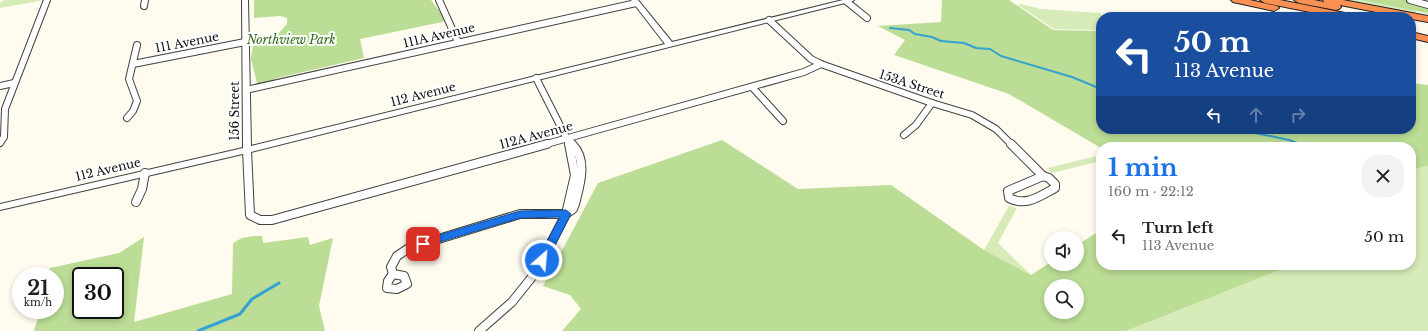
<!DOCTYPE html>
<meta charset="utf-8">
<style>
:root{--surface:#fff;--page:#f2f2f2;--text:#222;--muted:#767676;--accent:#1a73e8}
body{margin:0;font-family:"Libre Baskerville",serif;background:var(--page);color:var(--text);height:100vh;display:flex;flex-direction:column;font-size:15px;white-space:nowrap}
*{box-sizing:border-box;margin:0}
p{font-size:13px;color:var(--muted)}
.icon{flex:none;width:22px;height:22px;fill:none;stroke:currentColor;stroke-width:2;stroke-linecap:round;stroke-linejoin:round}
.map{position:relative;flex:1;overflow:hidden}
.side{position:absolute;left:1096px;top:142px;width:320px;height:128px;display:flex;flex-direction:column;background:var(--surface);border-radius:16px;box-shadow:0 2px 6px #0003}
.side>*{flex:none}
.banner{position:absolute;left:1096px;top:12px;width:320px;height:122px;border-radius:16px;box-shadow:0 2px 6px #0003;background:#1a4fa0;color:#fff;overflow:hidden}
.tools{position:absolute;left:1044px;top:231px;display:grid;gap:8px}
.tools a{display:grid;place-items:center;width:40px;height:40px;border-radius:50%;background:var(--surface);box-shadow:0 2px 6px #0003;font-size:20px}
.speed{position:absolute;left:12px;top:267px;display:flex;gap:8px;font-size:20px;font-weight:700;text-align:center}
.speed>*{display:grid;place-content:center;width:52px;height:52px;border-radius:50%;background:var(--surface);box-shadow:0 2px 6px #0003;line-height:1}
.speed small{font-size:10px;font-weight:400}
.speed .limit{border:2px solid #111;border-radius:6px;background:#fff;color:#111}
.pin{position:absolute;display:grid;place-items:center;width:34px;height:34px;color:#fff;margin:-17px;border-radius:8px;box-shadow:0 2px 6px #0006}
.me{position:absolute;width:44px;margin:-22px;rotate:27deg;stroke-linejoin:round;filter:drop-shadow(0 0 3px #0008)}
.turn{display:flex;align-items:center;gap:14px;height:84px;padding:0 12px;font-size:18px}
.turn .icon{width:52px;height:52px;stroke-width:2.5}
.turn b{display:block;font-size:28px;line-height:34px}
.lanes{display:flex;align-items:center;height:38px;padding:0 12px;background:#0003;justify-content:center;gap:20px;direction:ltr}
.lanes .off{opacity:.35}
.round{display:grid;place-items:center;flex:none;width:42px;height:42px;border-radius:16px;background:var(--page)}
.headline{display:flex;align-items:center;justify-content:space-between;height:68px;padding:0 12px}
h1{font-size:24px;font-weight:700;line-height:30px;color:var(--accent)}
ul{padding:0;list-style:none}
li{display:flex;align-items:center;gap:12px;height:52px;padding:0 12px}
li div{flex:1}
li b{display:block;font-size:15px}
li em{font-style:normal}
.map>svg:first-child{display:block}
.green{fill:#d6ebb7}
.forest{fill:#bbdd95;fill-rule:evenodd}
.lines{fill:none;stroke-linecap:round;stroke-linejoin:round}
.stream-far1{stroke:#35a1d3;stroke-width:2}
.stream{stroke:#35a1d3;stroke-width:3}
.minor-far1-casing{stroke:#414141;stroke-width:8}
.minor-casing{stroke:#414141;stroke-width:10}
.tertiary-casing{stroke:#414141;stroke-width:2}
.motorway-casing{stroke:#1f1f1f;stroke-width:2}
.minor-far1{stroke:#fff;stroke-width:6}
.minor{stroke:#fff;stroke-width:8}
.tertiary{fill:#fff;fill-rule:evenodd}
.motorway{fill:#fa9152;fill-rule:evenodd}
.route{fill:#1a73e8;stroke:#114b97}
.labels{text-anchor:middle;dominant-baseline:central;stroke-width:4;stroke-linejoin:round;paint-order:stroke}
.street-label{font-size:12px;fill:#0e0e0e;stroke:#fff}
.park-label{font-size:12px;font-style:italic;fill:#31691b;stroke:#fff}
</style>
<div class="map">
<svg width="1428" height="331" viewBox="0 0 1428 331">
<rect width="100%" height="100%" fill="#fffbef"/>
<!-- green -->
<g class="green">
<polygon points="4,0 44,0 0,8 0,3"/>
<polygon points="1346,0 1406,0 1428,7 1428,14 1416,11 1416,13"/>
<polygon points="1021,4 1041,9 1101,13 1101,15 1109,17 1101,17 1101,30 1054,29 1018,5"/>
<polygon points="1101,155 1101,161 1052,173 1047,168"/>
<polygon points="1428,166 1428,331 1126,331 1292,265 1411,265 1411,218 1415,216 1411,210 1411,170"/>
<polygon points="1009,206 1017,208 998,243 1031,275 984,250"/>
</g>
<!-- forest -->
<g class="forest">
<polygon points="254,0 431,0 447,21 360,39 364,58 277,78 265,83 257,83 251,59 254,38 279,33 287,24 287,18 280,16 254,18"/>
<polygon points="942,0 1009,0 1053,30 1101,31 1101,129 1411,129 1411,83 1428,85 1428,166 1411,170 1411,147 1101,147 1101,148 1009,94 894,55 905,40 878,26 941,22"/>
<polygon points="1361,0 1406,0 1428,7 1428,13"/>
<path d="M722,140L798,189L891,185L984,250L1031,275L1051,262V264H1077V245L1101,230V265H1292L1126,331H562L581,309L570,295L543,286L598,183ZM1051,286H1077V312H1051Z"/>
<path d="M253,236H262L263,243L308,237L310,245L333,238L319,306L325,331H34L40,310H55V276H48L50,268L119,253L144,237L134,322L232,294L233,243L242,238ZM81,276H115V310H81Z"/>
</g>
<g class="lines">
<!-- stream-far1 -->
<g class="stream-far1">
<polyline points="890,28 909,30 915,34 932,37 941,41 964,43 976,48 990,49 1001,56 1072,77 1101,89"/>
<polyline points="1236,129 1289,140 1303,145"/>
<polyline points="1313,145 1333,145"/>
</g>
<!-- stream -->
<g class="stream">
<polyline points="1300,144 1304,145 1327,144 1356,147"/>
<polyline points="198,331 240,314 252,299 279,283"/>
</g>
<!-- minor-far1 casing -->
<g class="minor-far1-casing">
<g id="minor-far1">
<polyline points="439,0 458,42"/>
<polyline points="1410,0 1428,5"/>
<polyline points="846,1 867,18"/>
<polyline points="144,6 145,0"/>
<polyline points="769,20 811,59 821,64 932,103 972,115 996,129 1012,145"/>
<polyline points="133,64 245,42"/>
<polyline points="536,78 570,145"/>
<polyline points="0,86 14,83"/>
<polyline points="752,87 783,121"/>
<polyline points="246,90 636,3"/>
<polyline points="127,118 133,111 137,101 129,79 137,45"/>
<polyline points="904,135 916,125 932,103"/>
<polyline points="0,143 4,137 5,109 47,0"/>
<polyline points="571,143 573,145"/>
<polyline points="543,145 804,72 821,64"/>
</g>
</g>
<!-- minor casing -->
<g class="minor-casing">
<g id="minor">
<polyline points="1011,144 1043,176"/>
<polyline points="247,150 250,215 260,220 272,220 547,144"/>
<path d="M1043,176L1049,178L1055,184V188C1040,196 1026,207 1009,198L1008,191Z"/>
<polyline points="136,202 142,189 145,173"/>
<path d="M566,214L573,209L575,204C580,184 588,160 572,144"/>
<polygon points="393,274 404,276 407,284 397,289 387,288 388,281"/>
<polyline points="393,274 391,267 397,256 409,248 520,214 566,214"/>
<polyline points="479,331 512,302 536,272 566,214 575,175 569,144"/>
</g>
</g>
<!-- tertiary casing -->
<g class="tertiary-casing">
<polygon id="tertiary" points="242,0 248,0 251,146 665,44 631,0 638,0 672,42 843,0 854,0 853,1 247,153 0,210 0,204 243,148"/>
</g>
<!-- motorway casing -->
<g class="motorway-casing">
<g id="motorway">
<polygon points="1231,0 1250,0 1277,6 1279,8 1274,11 1233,2"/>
<polygon points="1260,0 1280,0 1350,14 1355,17 1335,17 1265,3"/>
<polygon points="1294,0 1314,0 1324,2 1323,0 1343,0 1428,16 1428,22 1411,19 1411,17 1402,17 1340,5 1341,7 1339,9 1336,10 1299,3"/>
<polygon points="1411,32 1428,36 1428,42 1411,38"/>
</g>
</g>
<!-- minor-far1 -->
<use href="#minor-far1" class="minor-far1"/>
<!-- minor -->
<use href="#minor" class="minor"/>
<!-- tertiary -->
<use href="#tertiary" class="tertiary"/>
<!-- motorway -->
<use href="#motorway" class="motorway"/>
</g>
<!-- route -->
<polygon class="route" points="566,210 571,214 546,263 539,263 537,260 560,217 520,218 423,247 419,246 418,244 419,241 520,211"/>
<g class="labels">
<!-- street labels -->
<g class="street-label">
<text transform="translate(439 35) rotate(-13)">111A Avenue</text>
<text transform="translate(187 42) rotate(-11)">111 Avenue</text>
<text transform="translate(912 84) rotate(18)">153A Street</text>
<text transform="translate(423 94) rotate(-14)">112 Avenue</text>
<text transform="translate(234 111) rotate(-90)">156 Street</text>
<text transform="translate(536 135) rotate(-15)">112A Avenue</text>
<text transform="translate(108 169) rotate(-13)">112 Avenue</text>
</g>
<!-- park labels -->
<g class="park-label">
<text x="291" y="39">Northview Park</text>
</g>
</g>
</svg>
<div class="tools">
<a><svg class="icon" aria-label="sound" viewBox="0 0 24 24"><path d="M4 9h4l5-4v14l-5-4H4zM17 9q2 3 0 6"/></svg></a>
<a><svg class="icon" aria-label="search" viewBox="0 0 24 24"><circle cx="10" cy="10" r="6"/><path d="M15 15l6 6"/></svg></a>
</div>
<div class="speed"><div>21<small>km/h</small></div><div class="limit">30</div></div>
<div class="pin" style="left:423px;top:244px;background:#d93025"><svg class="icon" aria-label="arrive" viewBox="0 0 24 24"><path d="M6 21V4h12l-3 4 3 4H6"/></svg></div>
<svg class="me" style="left:542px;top:260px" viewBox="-20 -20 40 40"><circle r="17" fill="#1a73e8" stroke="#fff" stroke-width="3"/><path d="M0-11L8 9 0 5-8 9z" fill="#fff"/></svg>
<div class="banner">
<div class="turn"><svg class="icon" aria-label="left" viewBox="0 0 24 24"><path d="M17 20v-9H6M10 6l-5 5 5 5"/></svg><div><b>50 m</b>113 Avenue</div></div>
<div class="lanes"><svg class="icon" aria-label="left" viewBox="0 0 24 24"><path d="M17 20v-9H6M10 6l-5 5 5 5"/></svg><svg class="icon off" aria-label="ahead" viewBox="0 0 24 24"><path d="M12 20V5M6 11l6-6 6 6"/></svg><svg class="icon off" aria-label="right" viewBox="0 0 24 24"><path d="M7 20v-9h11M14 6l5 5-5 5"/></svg></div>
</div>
<section class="side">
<div class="headline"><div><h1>1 min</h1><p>160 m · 22:12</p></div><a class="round"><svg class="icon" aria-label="close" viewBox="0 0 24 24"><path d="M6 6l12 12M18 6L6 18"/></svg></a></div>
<ul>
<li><svg class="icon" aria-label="left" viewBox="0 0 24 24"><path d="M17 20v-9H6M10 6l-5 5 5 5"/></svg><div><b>Turn left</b><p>113 Avenue</p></div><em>50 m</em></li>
</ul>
</section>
</div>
